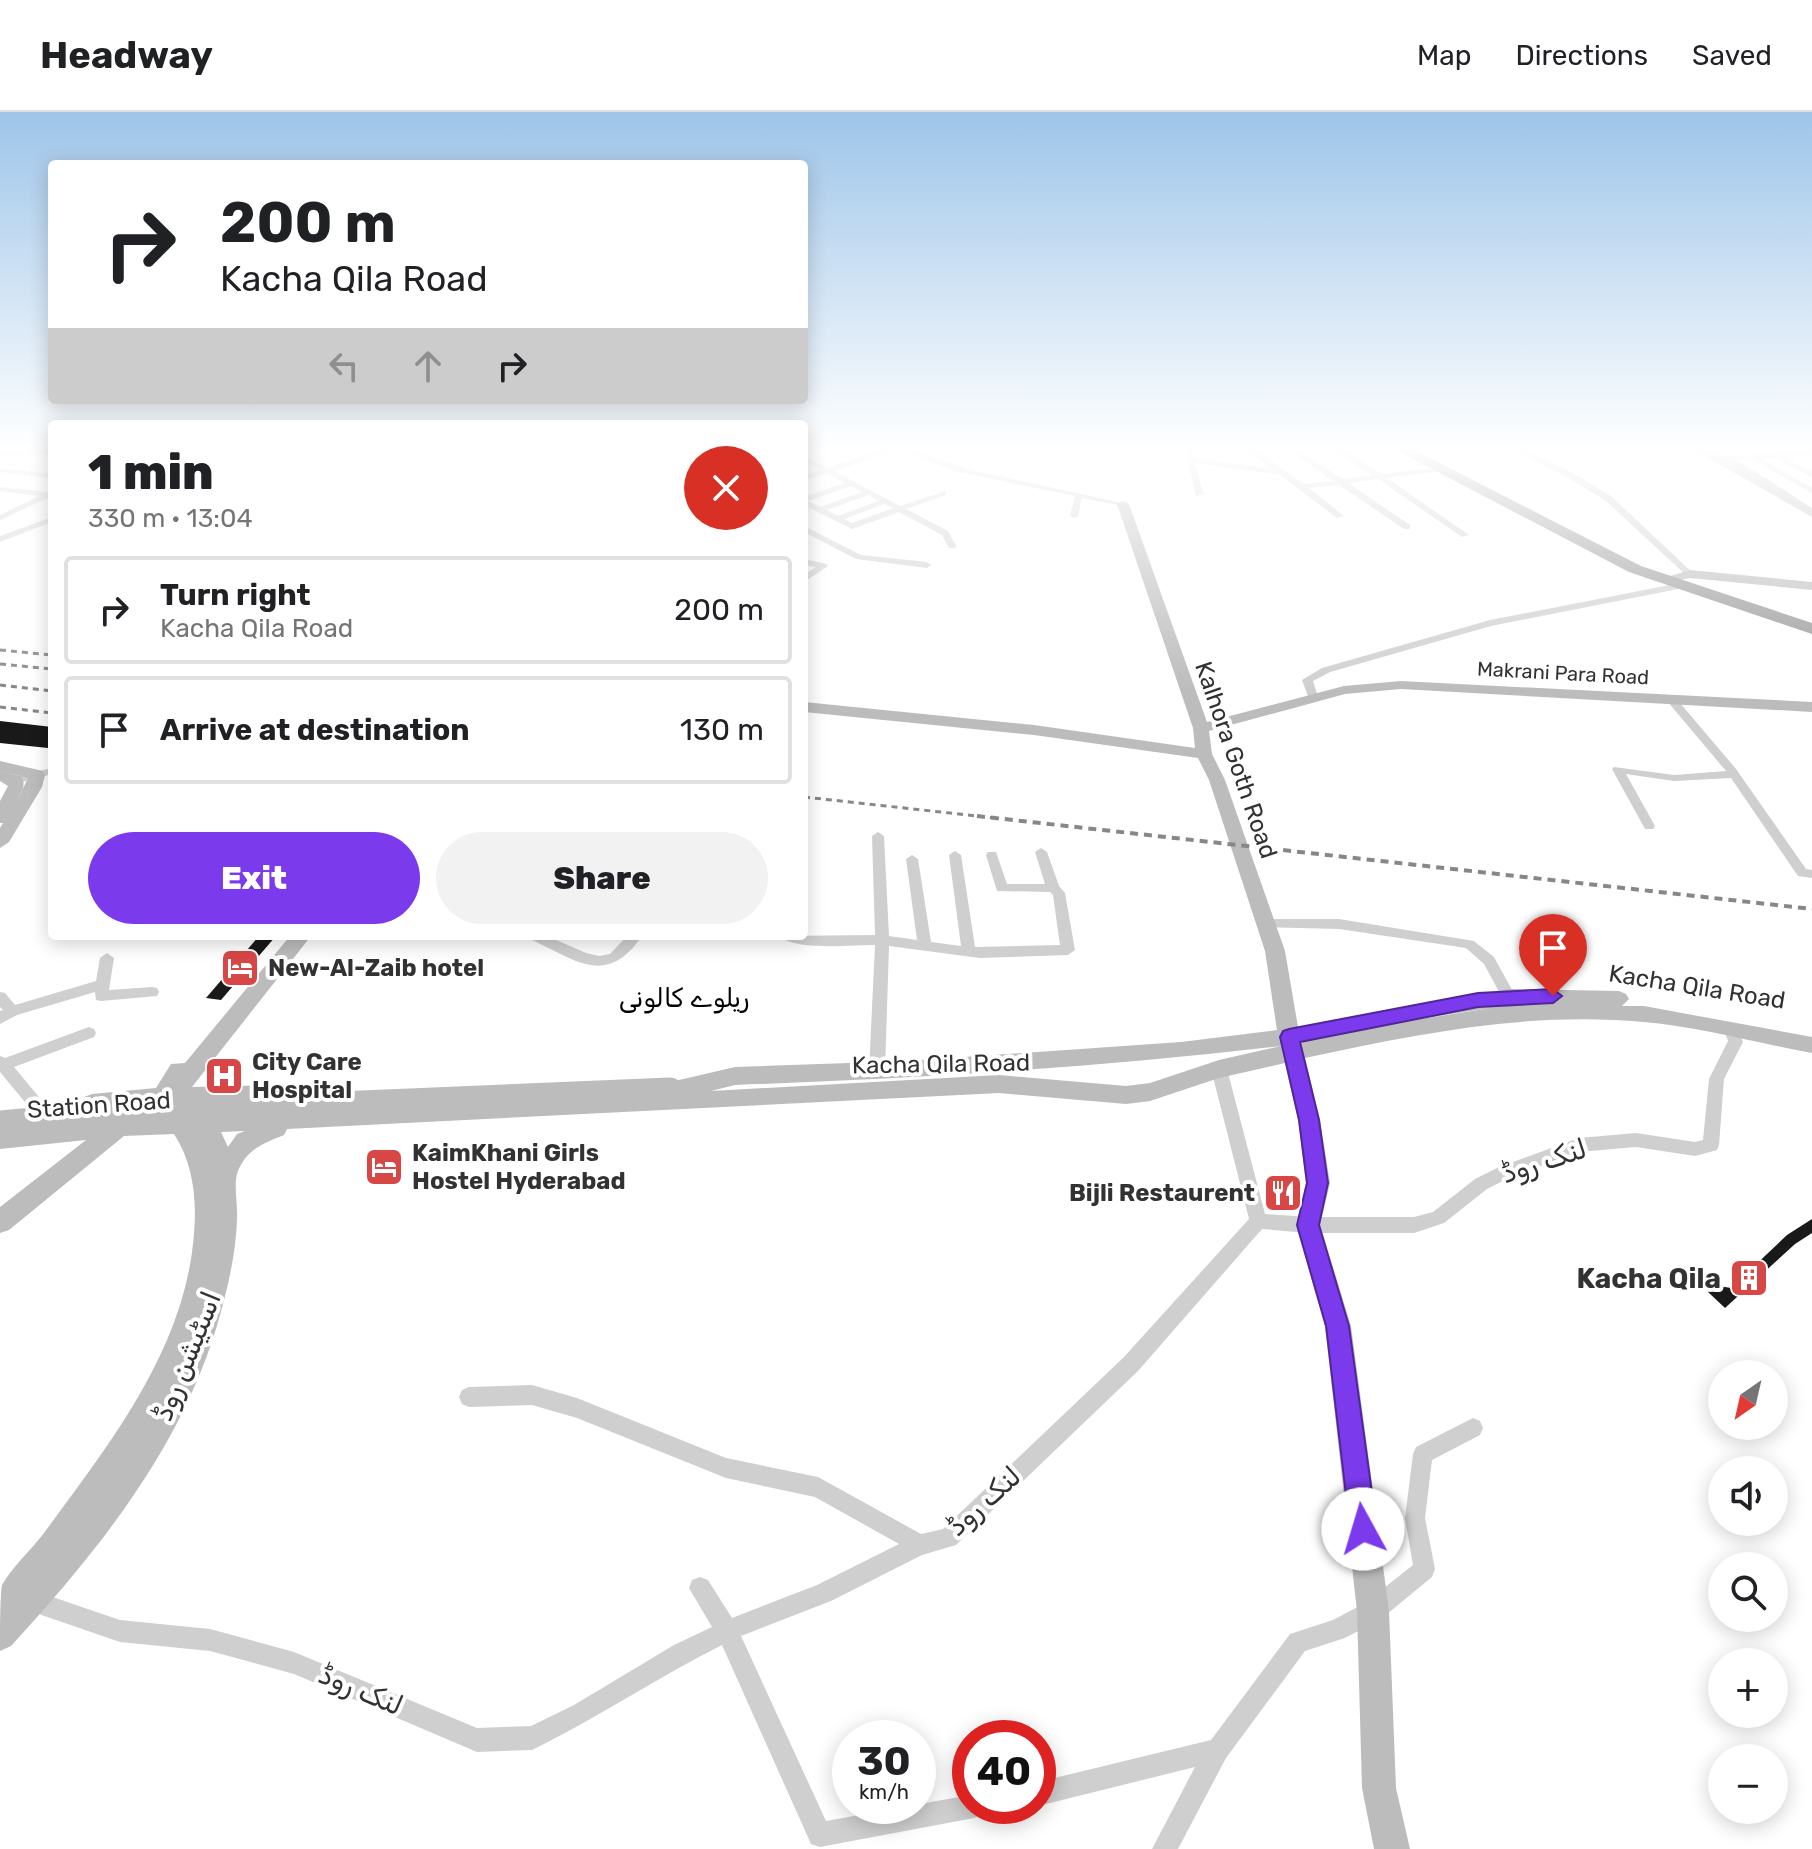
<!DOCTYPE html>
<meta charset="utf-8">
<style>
:root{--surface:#fff;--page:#f2f2f2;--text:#202124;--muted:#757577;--line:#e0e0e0;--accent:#7c3aed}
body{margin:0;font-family:Rubik,Vazirmatn,sans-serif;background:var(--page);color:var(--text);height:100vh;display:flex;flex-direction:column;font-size:30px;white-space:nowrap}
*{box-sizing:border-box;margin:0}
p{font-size:26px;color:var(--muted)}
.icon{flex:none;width:44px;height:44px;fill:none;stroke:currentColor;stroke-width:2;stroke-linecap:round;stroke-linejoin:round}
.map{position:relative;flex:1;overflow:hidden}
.details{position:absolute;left:48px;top:308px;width:760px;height:520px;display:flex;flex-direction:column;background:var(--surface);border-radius:8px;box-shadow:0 4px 20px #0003}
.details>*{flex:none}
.top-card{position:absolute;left:48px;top:48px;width:760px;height:244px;border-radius:8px;box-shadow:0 4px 20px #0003;background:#fff;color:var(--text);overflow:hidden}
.needle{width:52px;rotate:214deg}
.tools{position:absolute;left:1708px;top:1248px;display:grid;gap:16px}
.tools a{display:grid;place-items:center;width:80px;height:80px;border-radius:50%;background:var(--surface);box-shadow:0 4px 20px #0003;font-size:40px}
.speed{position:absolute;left:832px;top:1608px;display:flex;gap:16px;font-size:40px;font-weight:700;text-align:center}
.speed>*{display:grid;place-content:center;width:104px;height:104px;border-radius:50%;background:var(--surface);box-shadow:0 4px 20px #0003;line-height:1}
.speed small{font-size:20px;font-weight:400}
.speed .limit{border:12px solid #d22;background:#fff;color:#111}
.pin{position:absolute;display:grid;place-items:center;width:68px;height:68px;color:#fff;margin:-82px -34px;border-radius:50% 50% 50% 0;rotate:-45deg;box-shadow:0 0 8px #0007}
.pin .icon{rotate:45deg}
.me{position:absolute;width:88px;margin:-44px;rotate:354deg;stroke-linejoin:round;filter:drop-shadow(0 0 6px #0008)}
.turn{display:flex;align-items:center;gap:28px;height:168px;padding:0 40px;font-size:36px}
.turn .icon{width:104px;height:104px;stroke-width:2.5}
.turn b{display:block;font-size:56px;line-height:68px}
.lanes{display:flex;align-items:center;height:76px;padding:0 40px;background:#0003;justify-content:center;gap:40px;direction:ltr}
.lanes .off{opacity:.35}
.round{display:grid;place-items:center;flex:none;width:84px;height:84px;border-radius:42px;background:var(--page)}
.overview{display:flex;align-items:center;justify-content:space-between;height:136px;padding:0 40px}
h1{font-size:48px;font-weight:800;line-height:60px}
.action{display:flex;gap:16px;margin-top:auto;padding:16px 40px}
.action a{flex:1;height:92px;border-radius:48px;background:var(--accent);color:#fff;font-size:32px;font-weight:800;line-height:92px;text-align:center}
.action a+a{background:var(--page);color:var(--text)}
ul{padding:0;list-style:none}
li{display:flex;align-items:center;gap:24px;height:108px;margin:0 16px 12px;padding:0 24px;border:4px solid var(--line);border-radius:8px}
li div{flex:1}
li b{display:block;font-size:30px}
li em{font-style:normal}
header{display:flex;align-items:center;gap:48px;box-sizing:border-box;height:112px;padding:0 40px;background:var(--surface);border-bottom:2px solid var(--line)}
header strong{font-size:38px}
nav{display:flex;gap:44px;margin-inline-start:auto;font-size:28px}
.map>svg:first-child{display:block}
.building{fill:#191919}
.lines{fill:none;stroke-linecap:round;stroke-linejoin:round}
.street{fill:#cfcfcf;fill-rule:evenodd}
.secondary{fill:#bcbcbc;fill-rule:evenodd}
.highway{fill:#999;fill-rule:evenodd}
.rail-far1{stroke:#878787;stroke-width:3;stroke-dasharray:6 5;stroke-linecap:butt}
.rail{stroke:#878787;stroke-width:4;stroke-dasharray:8 6;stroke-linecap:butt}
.secondary-bridge{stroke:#bcbcbc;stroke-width:25}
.route{fill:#7c3aed;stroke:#51269a;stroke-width:2}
.labels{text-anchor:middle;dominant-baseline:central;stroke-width:8;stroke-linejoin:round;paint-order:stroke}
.far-street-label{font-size:20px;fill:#323232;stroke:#fff}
.street-label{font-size:24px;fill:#323232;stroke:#fff}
.poi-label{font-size:24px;font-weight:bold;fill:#323232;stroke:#fff;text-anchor:start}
.neighbourhood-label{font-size:26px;fill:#000;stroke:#fff}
.near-street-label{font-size:28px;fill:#323232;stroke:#fff}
.near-poi-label{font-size:28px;font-weight:bold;fill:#323232;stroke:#fff;text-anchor:end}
</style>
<header>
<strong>Headway</strong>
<nav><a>Map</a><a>Directions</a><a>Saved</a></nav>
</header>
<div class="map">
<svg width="1812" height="1737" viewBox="0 0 1812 1737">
<rect width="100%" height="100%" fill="#fff"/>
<!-- building -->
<g class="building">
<polygon points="0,609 52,615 52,633 48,636 0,631"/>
<polygon points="259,824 276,824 221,888 206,886"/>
<polygon points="1812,1107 1812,1121 1795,1132 1725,1196 1708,1180 1707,1172 1731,1176 1787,1123"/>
</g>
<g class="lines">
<!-- street -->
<g class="street">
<polygon points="804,335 809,335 804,337"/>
<path d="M890,335H906L963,356L1127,392L1123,394L1082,386L1078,404L1074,406L1070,404L1075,384L958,360L898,337L834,359L900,394L946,379V383L906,397L948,419L956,434L955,436H949L942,423L899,400L852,417L804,393V385L845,371L827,361L804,368V363L821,358L804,349V344L828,356ZM851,374L862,380L820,395L808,389ZM869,383L878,389L838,404L827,398ZM884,392L893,396L852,411L844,407Z"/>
<polygon points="1185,335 1197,335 1192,337 1194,346 1271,357 1243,335 1252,335 1304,372 1333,369 1285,335 1294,335 1342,367 1372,364 1331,335 1340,335 1381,362 1444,355 1445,357 1441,359 1387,366 1469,423 1462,425 1378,367 1348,371 1410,413 1410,417 1404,417 1339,373 1309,376 1344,404 1337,406 1280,363 1195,351 1203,382 1196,384"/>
<polygon points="1508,335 1518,335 1571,360 1611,384 1694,462 1687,464 1605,388 1565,364"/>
<polygon points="1556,335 1568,335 1570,337 1566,339"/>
<polygon points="52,337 52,341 0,345 0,341"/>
<polygon points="1812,339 1812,343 1784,345 1812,360 1812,365 1774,346 1761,347 1812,376 1812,381 1752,347 1722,349 1718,347 1722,345"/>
<polygon points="0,356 52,362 52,366 0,360"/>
<polygon points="0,375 47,380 52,379 52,384 0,408 0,403 39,384 0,379"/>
<polygon points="52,405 52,410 0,430 0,424"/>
<polygon points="804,414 861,443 927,450 931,453 927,456 856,447 804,420"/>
<polygon points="804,447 827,452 828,454 804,470 804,463 816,455 804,453"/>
<polygon points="1680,471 1685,474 1683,476 1491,514 1330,560 1313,569 1318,585 1317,587 1309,587 1302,568 1322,556 1490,508"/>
<polygon points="1671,584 1675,585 1736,657 1806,757 1812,758 1812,766 1798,764 1731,666 1674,669 1626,662 1655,714 1653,717 1645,717 1612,657 1614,655 1674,663 1726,659 1667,589 1666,587"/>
<polygon points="52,656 52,662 15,672 9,668 11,666"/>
<path d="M878,720L884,724L889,824L917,828L906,747L912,743L918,747L931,830L961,834L949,743L955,739L961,743L975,835L1060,833L1053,783L1050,780L997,779L986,743L988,740H996L1007,772H1045L1035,740L1041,736L1047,740L1059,774L1065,781L1075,838L1068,843L980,846L889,834L885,959L882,963L877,965L872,963L869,959L875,833C852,833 795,839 779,824L875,823L872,724Z"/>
<polygon points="1265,807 1339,807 1474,829 1494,845 1516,885 1514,889 1504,889 1484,852 1466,836 1339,817 1260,815 1258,812 1260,809"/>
<path d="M528,824H547L586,841L599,844L610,842L627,824H642C606,876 576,848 530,827Z"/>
<polygon points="107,841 114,846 109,878 152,875 157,876 159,880 157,884 101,889 96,888 95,880 17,903 0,912 0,899 3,898 0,895 0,880 5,881 15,893 96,869 100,846"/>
<path d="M1731,911L1736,913L1743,930L1724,967L1719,1033L1717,1038L1695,1044L1636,1035L1579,1040L1511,1065L1487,1077L1444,1111L1414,1121H1308L1262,1117L1138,1259L956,1433L922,1443L831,1489L741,1524L826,1709L970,1683V1694H986L983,1703L974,1706L820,1735L811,1732L722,1533C660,1564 602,1603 540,1634L532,1638L477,1640L294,1562L210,1539L120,1530L24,1497L21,1489L24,1481L32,1478L120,1508L210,1517L294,1540L477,1616L531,1614L574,1593L674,1533L712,1515L689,1476L692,1468L700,1465L708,1468L732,1506L817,1473L899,1432L815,1385L726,1366L577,1306L532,1293L469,1295L462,1292L459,1285L462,1278L469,1275L532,1273L577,1286L726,1346L818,1365L921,1422L943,1417L1124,1245L1249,1107L1211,957L1214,953L1219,951L1224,953L1227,957L1265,1102L1308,1105H1414L1433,1100L1475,1067L1499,1055L1579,1026L1636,1021L1695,1030L1703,1028L1709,967L1728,929L1724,917L1726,913Z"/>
<polygon points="89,915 94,917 96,921 94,925 14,955 48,996 46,1001 40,1002 34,1001 0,960 0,944 5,946"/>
<polygon points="1473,1306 1480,1309 1483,1316 1480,1323 1432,1348 1425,1406 1435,1457 1432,1465 1381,1507 1345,1526 1305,1539 1226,1646 1178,1737 1152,1737 1195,1655 1038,1694 1038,1670 1211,1628 1290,1522 1333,1508 1365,1491 1413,1453 1405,1406 1413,1342 1416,1335"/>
</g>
<!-- secondary -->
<g class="secondary">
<path d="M1689,335C1727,335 1779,376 1812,396V405Z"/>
<path d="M1123,389L1129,392L1207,610L1344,574L1401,569L1812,590V600L1401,577L1345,582L1209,619L1212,642L1225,668L1285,839L1298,915L1509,877L1619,879L1626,882L1629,887L1622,894H1644L1812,925V941C1757,931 1700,915 1644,910C1529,899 1416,922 1305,946L1320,1008L1330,1071L1320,1113L1351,1214L1389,1499L1396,1676L1410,1737H1374L1362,1676L1357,1499L1325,1214L1296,1113L1306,1071L1298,1008L1285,951L1219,966L1150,989L1126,992L999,981L287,1017L284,1023C264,1031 247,1037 238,1059C233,1071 238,1093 237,1107C236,1139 229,1171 220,1203C185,1331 100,1437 11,1534L0,1539C0,1525 0,1483 2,1473C13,1454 31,1438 44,1421C110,1331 186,1236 194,1121C197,1087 193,1051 174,1022L124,1024L9,1118L0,1121V1095L86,1028L0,1037V1017L161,1004L156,995L92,1000L84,997L81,991L84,985L92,982L156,976L171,952L185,951L290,824H311L192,975L283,973L291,976L294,982L291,988L283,991L202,993L209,1002L661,982L662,972L735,955L906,949L1181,930L1277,918L1265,839L1209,668L1198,646L1034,623L804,600V590L1034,613L1195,636L1193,616L1117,392ZM1511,893L1414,908L1424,906ZM1281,934L1219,948L1150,971L1126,974L999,963L711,979L735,973C917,966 1099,956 1281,934ZM245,1019L237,1022L228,1035L221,1020Z"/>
<polygon points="1690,458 1812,470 1812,478 1690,466 1673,469 1667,465"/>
<path d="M0,649L43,659L45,663L42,675L9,730L0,736V716L3,711H0V689L8,674L0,669V659L21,664C27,673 21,681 17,689L28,666L0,659Z"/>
</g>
<!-- highway -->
<polygon class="highway" points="1390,335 1408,335 1641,454 1812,511 1812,522 1629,460"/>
<!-- rail-far1 -->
<g class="rail-far1">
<polyline points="0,538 52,543"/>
<polyline points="0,552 52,557"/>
<polyline points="0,573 52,579"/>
<polyline points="0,595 52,601"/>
<polyline points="804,685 995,706"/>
</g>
<!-- rail -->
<polyline class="rail" points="977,704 1812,797"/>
<!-- secondary-bridge -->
<polyline class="secondary-bridge" points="0,1011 97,1002 670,978"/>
</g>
<!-- sky -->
<linearGradient id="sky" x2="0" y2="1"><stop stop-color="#9ec5e9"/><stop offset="0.58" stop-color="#fff"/><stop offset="1" stop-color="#fff" stop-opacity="0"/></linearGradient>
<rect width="1812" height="578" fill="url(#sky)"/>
<!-- route -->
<polygon class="route" points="1553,877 1562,884 1553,891 1478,895 1300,930 1319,1008 1328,1071 1319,1113 1349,1214 1377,1417 1373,1426 1363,1430 1354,1426 1350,1417 1326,1214 1297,1113 1307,1071 1299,1008 1280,925 1283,919 1289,917 1478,881"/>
<!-- icons -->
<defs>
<g id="hotel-square" transform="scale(2)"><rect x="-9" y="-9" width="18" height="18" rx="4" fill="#d74746" stroke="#fff"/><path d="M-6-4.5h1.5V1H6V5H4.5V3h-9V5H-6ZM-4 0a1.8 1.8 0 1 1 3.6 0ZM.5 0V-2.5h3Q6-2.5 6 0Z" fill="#fff"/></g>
<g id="hospital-square" transform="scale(2)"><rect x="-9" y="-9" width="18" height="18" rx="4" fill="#d74746" stroke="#fff"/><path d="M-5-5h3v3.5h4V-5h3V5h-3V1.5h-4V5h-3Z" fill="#fff"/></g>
<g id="restaurant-square" transform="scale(2)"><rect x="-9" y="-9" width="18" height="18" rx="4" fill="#d74746" stroke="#fff"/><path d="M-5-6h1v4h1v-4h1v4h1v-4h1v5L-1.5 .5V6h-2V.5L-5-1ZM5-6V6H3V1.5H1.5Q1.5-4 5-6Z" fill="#fff"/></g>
<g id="building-square" transform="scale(2)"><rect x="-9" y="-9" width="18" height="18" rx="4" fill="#d74746" stroke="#fff"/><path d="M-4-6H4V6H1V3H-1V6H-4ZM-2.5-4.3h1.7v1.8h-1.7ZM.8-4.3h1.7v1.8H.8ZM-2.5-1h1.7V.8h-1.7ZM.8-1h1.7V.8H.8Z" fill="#fff"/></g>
</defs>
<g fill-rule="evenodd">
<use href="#hotel-square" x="240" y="856"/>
<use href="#hospital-square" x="224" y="964"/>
<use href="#hotel-square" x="384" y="1055"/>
<use href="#restaurant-square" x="1283" y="1081"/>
<use href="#building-square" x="1749" y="1166"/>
</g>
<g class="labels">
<!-- far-street labels -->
<g class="far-street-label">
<text transform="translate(1563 561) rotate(3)">Makrani Para Road</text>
</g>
<!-- street labels -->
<g class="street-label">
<text transform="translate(1236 648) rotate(71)">Kalhora Goth Road</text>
<text transform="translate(1697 875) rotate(9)">Kacha Qila Road</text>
<text transform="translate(941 952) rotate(-1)">Kacha Qila Road</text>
<text transform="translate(99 993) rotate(-4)">Station Road</text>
</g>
<!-- poi labels -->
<g class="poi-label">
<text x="268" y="856">New-Al-Zaib hotel</text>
<text x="252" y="950">City Care<tspan x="252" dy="28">Hospital</tspan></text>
<text x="412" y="1041">KaimKhani Girls<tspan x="412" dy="28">Hostel Hyderabad</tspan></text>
<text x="1255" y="1081" text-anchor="end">Bijli Restaurent</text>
</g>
<!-- neighbourhood labels -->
<g class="neighbourhood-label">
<text x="684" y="886">ریلوے کالونی</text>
</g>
<!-- near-street labels -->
<g class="near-street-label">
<text transform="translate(1544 1049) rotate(-18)">لنک روڈ</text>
<text transform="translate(187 1244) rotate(-68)">اسٹیشن روڈ</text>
<text transform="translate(984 1389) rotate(-42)">لنک روڈ</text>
<text transform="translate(361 1578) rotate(23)">لنک روڈ</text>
</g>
<!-- near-poi labels -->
<g class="near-poi-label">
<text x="1721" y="1166">Kacha Qila</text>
</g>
</g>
</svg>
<div class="tools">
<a><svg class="needle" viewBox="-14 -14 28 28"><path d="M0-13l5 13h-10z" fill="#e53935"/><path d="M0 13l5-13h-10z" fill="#757577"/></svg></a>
<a><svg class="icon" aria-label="sound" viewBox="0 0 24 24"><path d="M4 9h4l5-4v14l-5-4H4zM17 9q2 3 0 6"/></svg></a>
<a><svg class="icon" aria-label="search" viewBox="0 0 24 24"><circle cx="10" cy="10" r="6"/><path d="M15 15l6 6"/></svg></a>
<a>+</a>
<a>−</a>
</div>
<div class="speed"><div>30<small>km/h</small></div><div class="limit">40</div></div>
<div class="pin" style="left:1553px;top:884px;background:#d93025"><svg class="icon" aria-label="arrive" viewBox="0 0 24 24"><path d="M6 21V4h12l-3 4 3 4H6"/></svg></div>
<svg class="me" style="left:1363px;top:1417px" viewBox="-20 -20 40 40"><circle r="19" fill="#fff"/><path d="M0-13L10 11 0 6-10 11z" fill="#7c3aed"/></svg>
<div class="top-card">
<div class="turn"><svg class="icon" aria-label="right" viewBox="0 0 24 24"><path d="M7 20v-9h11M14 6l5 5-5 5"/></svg><div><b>200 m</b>Kacha Qila Road</div></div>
<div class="lanes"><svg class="icon off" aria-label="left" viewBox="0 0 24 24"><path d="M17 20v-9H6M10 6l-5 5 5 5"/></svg><svg class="icon off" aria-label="ahead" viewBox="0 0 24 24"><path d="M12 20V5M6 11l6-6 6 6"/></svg><svg class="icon" aria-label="right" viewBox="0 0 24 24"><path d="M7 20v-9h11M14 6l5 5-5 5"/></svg></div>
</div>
<section class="details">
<div class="overview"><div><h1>1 min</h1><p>330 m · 13:04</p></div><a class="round" style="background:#d93025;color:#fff"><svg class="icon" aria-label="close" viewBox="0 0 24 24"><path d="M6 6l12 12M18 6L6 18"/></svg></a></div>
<ul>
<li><svg class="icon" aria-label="right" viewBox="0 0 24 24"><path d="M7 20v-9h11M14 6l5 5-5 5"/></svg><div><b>Turn right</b><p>Kacha Qila Road</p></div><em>200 m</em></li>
<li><svg class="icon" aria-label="arrive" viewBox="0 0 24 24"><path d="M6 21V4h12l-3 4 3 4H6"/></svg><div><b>Arrive at destination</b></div><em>130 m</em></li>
</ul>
<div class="action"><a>Exit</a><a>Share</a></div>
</section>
</div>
